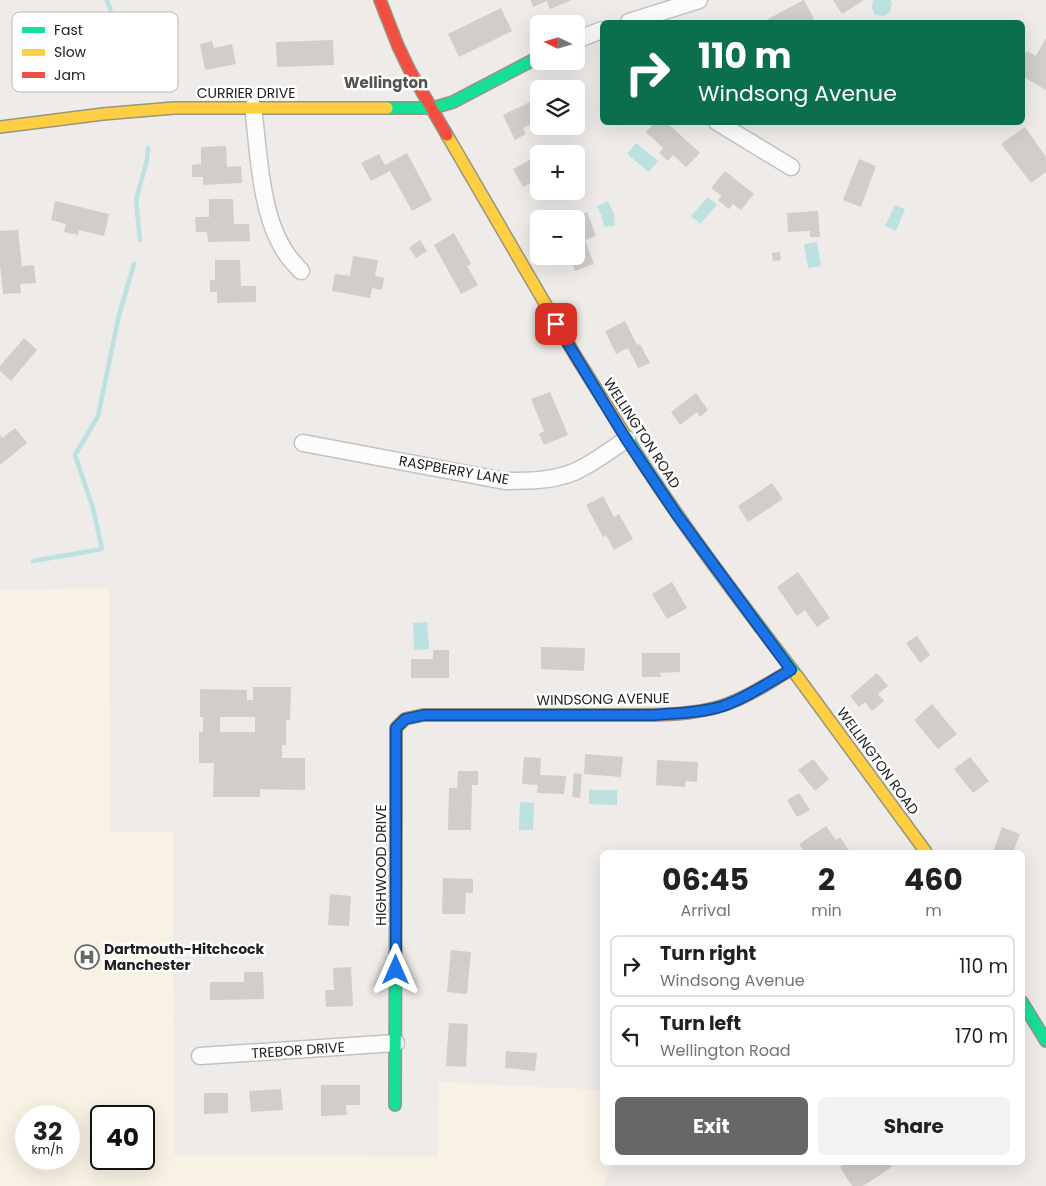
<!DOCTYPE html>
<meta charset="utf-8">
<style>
:root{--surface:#fff;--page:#f2f2f2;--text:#202124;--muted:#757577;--line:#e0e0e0;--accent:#686766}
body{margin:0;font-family:Poppins,sans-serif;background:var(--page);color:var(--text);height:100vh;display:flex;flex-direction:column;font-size:19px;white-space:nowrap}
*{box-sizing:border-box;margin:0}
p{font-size:16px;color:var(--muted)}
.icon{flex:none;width:28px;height:28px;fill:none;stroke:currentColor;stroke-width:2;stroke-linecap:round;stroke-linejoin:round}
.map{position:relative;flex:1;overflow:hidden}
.side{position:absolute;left:600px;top:850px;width:425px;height:315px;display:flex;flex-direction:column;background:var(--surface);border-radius:8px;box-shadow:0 5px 20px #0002}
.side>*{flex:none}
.banner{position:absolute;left:600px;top:20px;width:425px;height:105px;border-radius:8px;box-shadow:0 5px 20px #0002;background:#0b6e4f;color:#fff;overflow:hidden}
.needle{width:32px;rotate:275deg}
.fabs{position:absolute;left:530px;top:15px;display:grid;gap:10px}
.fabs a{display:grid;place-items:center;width:55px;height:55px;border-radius:8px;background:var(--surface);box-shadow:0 5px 20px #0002;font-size:25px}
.speed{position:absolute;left:15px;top:1105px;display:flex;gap:10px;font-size:25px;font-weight:700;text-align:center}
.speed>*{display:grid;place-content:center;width:65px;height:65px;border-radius:50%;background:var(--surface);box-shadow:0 5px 20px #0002;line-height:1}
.speed small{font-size:12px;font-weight:400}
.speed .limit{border:2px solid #111;border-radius:8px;background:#fff;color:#111}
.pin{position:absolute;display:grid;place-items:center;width:42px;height:42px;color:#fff;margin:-21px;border-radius:10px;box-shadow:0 2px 8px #0006}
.me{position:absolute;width:55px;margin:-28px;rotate:0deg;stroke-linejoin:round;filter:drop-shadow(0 0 4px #0008)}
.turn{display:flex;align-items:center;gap:18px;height:105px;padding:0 15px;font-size:22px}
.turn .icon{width:65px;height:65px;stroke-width:2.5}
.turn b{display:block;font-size:35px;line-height:42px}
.eta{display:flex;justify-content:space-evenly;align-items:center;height:85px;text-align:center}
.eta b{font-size:30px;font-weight:700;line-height:35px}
.action{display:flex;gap:10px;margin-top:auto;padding:10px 15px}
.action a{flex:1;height:58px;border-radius:8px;background:var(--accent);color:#fff;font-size:20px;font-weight:700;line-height:58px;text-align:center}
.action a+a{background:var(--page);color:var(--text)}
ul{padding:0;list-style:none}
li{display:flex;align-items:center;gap:15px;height:62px;margin:0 10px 8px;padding:0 5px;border:2px solid var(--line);border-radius:8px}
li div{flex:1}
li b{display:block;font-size:19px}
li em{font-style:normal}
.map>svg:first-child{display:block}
.education{fill:#f7f2e4;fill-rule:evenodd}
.water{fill:#bce1e0}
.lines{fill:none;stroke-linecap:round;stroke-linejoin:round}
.stream{stroke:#bce1e0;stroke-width:4.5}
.building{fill:#d0cdcb;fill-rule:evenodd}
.street-casing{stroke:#c4c2c1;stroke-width:19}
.fast-casing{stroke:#989580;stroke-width:14}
.slow-casing{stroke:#989580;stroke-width:14}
.jam-casing{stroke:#989580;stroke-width:14}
.street{stroke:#fcfcfc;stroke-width:16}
.fast{stroke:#16e098;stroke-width:11}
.slow{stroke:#ffcf43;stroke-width:11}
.jam{stroke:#f24e42;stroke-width:11}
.route-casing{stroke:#114b97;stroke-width:12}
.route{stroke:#1a73e8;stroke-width:9}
.labels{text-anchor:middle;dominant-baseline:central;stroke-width:5;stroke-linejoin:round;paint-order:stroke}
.street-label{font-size:14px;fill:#202020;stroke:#fff}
.poi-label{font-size:14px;font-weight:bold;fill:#202020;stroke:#fff;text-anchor:start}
.neighbourhood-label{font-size:15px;font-weight:bold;fill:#535353;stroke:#fff}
.key{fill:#fff;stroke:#bcbcbc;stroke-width:1}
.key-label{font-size:14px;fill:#202020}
</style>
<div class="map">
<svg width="1046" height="1186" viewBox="0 0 1046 1186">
<rect width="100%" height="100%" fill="#eeebe8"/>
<!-- education -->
<path class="education" d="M109,588L110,832H173L174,1155L438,1156L439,1082L602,1090V1162L611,1163L604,1186H0V590ZM69,1116V1159H26V1116ZM144,1116V1159H101V1116Z"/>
<!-- water -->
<g class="water">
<polygon points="873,0 890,0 892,3 890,12 884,16 875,15 872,8"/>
<polygon points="636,143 658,161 649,172 627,154"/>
<polygon points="708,197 717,205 700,224 691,216"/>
<polygon points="608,201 614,214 615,226 604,227 602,217 597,206"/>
<polygon points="895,205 905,209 896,231 885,226"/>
<polygon points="817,242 821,266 808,268 804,244"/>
<polygon points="427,622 429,649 414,650 413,623"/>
<polygon points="589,790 617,790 617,805 589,804"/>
<polygon points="520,802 534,803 533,830 519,830"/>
</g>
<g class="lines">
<!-- stream -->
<g class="stream">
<polyline points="107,0 118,33 140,50 147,78"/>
<polyline points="140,240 136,200 147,160 148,148"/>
<polyline points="33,561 102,549 93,508 75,455 98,416 119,315 134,264"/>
</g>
</g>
<!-- building -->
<g class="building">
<polygon points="531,0 572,0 550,9 547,1 533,7"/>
<polygon points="804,0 814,19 807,22 770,22 768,19"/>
<polygon points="833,0 864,0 842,14"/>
<polygon points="501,8 512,31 459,57 448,34"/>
<polygon points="1046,38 1046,90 1022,76 1022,58 1027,51 1036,56"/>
<polygon points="333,40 334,65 277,67 276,42"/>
<polygon points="212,41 214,48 232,44 236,64 205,70 200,44"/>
<polygon points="532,101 539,114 539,120 523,128 526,134 515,140 503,115"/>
<polygon points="655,122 666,122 700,153 686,167 673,155 668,161 659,153 663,148 646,132"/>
<polygon points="1025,127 1046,157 1046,172 1031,183 1001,144"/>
<polygon points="226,146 227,167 241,166 242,183 203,185 203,177 192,177 192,165 201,164 201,147"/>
<polygon points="554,146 558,154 541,154"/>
<polygon points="407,153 432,200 412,211 390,171 371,181 361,163 379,154 385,165"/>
<polygon points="539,155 539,178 523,187 513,169"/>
<polygon points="859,159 876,166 861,207 843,200"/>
<polygon points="725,171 754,194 741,210 733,204 729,209 718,200 722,196 711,188"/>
<polygon points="209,199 233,199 234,224 249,224 250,241 208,242 207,232 196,232 195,217 209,217"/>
<polygon points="55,201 109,214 104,236 79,230 78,235 64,232 66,224 51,220"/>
<polygon points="818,211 820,237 810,237 810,231 788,232 787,213"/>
<polygon points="587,212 596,236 585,240 594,264 575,271 570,256 576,256 576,219 570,219"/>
<polygon points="18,230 22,266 34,265 36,283 20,284 21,293 3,294 0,265 0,231"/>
<polygon points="454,233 471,264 467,266 478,285 461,294 434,245"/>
<polygon points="420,240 427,251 416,258 409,248"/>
<polygon points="780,252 781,260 773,261 772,253"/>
<polygon points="353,256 378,260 375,276 384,278 382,290 372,288 370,298 332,291 335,274 350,276"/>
<polygon points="215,260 240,260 241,286 256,286 256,302 217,303 217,292 210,292 210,280 215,280"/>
<polygon points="625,321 637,345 640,344 650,363 638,368 628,348 616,354 605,331"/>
<polygon points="24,338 37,350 11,381 0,371 0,366"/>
<polygon points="550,392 568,435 544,445 539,434 544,431 531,399"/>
<polygon points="696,393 708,410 700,417 697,412 680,425 671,412"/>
<polygon points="15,428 27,443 0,465 0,435 2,438"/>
<polygon points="772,483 783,499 748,522 738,506"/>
<polygon points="603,496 614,517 619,514 633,539 614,550 606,535 603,537 586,505"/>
<polygon points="798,572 830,618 817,627 805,610 797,616 777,587"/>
<polygon points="672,582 687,608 667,619 652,594"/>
<polygon points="917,636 930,655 920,663 906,643"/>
<polygon points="541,647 585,648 584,671 541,669"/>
<polygon points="433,650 449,650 449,678 411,678 411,659 433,659"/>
<polygon points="642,653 680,653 680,672 660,673 661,677 642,677"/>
<polygon points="877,673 888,686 878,694 884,701 872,711 865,702 859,707 850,696"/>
<path d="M253,687H291L290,720H286V745H282V758H305V790L260,789V797H213L214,763H199V732H203V717H200V689L247,690V700H253ZM220,717H255V732H220Z"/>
<polygon points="932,704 957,734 938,749 914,720"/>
<polygon points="585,754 623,757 621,777 584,774"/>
<polygon points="524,757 541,758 540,775 566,776 564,794 537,793 538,785 522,784"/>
<polygon points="970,757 989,781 973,793 954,769"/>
<polygon points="813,759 829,779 815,791 798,770"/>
<polygon points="657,760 698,762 697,782 686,781 685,787 656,785"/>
<polygon points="458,771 478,771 478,785 472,785 471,830 448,830 449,788 457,788"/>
<polygon points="574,773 582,774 580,798 572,797"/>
<polygon points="799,793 810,810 797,817 787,800"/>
<polygon points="826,826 836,840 840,837 850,852 805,852 799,844"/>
<polygon points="1002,827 1020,834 1013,852 993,852"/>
<polygon points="443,878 473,879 473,893 466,893 465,914 442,914"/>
<polygon points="330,894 351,896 349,926 328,925"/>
<polygon points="451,950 471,952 467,994 447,992"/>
<polygon points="351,967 353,1006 326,1007 325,990 334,990 333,968"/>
<polygon points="244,972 263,972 264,999 210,1000 210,982 244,982"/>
<polygon points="449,1023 468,1024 466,1067 446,1066"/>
<polygon points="506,1051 537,1053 535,1071 505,1068"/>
<polygon points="321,1085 360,1085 360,1105 346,1105 347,1115 321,1116"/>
<polygon points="281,1089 283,1110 251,1112 249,1091"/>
<polygon points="204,1093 228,1093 228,1113 204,1114"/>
<polygon points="846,1162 889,1162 892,1167 863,1186 852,1186 840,1167"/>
</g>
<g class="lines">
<!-- street casing -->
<g class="street-casing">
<g id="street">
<polyline points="629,22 699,0"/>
<polyline points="576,40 602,30"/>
<path d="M253,107C259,153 260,215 286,253C290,260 296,265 301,271"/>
<polyline points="717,122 791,167"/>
<path d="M303,443L505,481C528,481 552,481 574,472C593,464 610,450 627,439"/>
<polyline points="200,1056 396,1043"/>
</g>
</g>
<!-- fast casing -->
<g class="fast-casing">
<g id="fast">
<polyline points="387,108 433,108 453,102 539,57"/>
<path d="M625,435C677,519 737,597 797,676"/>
<polyline points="1022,1002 1046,1041"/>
<polyline points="395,1105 396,802"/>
</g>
</g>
<!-- slow casing -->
<g class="slow-casing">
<g id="slow">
<polyline points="0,127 103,114 174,108 387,108"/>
<polyline points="447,135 575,355 625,435"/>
<polyline points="797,676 926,852"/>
<polyline points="396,802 396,728 405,719 423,715 638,715"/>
</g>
</g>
<!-- jam casing -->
<g class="jam-casing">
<g id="jam">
<polyline points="380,0 398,46 410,71 447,135"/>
<path d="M638,715C670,715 707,714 737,700C756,692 773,680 791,670"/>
</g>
</g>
<!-- street -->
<use href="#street" class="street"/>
<!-- fast -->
<use href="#fast" class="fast"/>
<!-- slow -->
<use href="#slow" class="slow"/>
<!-- jam -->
<use href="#jam" class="jam"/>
</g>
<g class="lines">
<!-- route casing -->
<g class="route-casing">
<path id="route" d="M396,970V728L405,719L424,715H654C677,713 701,713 723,706C747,698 769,682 791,670L677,515L626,439L556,324"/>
</g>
<!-- route -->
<use href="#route" class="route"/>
</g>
<!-- icons -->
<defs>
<g id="hospital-ring" transform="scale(1.25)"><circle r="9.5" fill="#fff" stroke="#686766" stroke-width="1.5"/><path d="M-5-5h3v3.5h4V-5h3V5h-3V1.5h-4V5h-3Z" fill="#686766"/></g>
</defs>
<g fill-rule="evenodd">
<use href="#hospital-ring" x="87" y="957"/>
</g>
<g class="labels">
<!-- street labels -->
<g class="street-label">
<text x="246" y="93">CURRIER DRIVE</text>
<text transform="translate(642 433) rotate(57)">WELLINGTON ROAD</text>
<text transform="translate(454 470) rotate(10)">RASPBERRY LANE</text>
<text transform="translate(603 699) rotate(-1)">WINDSONG AVENUE</text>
<text transform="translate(878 761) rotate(54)">WELLINGTON ROAD</text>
<text transform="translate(381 865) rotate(-90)">HIGHWOOD DRIVE</text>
<text transform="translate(298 1050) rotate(-4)">TREBOR DRIVE</text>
</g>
<!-- poi labels -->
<g class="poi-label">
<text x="104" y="949">Dartmouth-Hitchcock<tspan x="104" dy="16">Manchester</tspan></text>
</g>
<!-- neighbourhood labels -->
<g class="neighbourhood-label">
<text x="386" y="82">Wellington</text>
</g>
</g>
<!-- legend -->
<rect x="12" y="12" width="166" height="80" rx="8" class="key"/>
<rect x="22" y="27" width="23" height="6" fill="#16e098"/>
<rect x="22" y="49" width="23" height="7" fill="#ffcf43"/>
<rect x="22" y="72" width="23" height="6" fill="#f24e42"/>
<g class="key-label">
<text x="54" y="35">Fast</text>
<text x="54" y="57">Slow</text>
<text x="54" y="80">Jam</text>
</g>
</svg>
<div class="fabs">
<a><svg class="needle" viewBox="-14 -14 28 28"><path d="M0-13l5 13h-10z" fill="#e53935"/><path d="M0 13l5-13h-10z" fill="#757577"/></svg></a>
<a><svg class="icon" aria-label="layers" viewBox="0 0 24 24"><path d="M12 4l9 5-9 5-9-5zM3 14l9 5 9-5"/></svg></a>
<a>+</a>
<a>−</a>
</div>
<div class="speed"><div>32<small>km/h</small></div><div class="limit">40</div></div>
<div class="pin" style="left:556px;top:324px;background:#d93025"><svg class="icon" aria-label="arrive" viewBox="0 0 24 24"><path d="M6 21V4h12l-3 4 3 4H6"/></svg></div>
<svg class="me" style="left:396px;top:970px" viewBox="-20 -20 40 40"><path d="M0-17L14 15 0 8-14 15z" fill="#1a73e8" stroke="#fff" stroke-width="4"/></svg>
<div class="banner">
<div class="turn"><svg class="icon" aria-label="right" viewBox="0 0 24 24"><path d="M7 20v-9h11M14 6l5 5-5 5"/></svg><div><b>110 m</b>Windsong Avenue</div></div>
</div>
<section class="side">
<div class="eta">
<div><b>06:45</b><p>Arrival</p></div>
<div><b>2</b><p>min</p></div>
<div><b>460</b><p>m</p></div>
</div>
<ul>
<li><svg class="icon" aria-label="right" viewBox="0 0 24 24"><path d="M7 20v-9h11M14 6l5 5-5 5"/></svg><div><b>Turn right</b><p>Windsong Avenue</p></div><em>110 m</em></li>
<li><svg class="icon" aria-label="left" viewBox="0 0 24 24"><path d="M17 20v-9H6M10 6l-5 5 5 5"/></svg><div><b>Turn left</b><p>Wellington Road</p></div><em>170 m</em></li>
</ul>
<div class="action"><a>Exit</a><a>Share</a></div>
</section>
</div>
